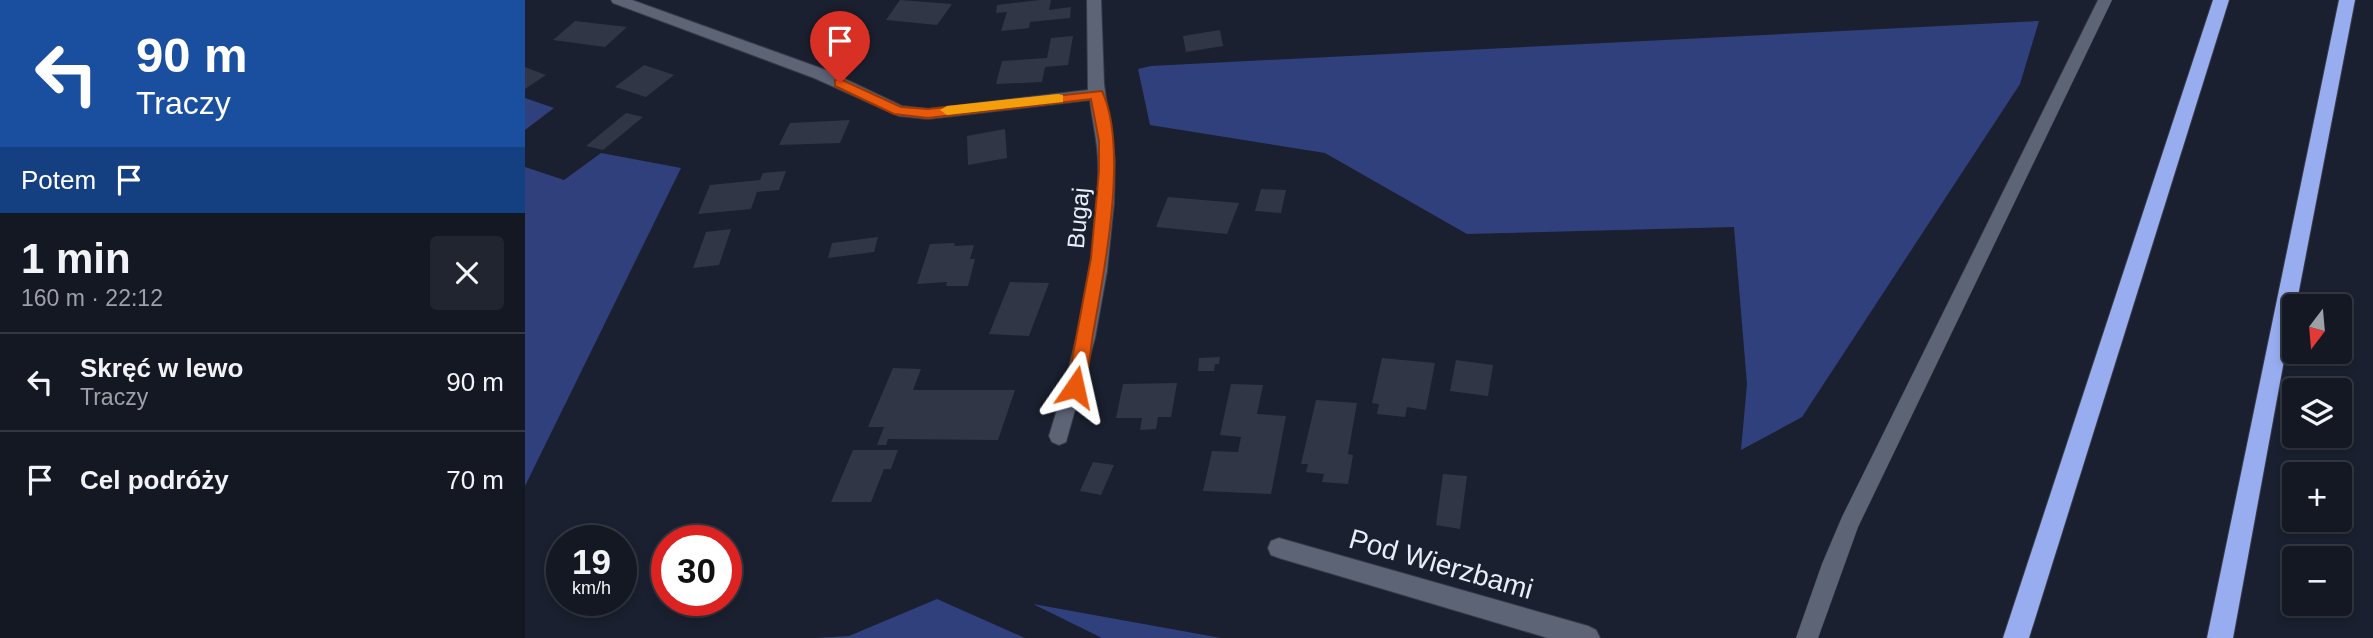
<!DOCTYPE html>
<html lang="pl">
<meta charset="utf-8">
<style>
:root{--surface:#141823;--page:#212530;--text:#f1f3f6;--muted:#9da0a6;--line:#333741}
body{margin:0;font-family:Helvetica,sans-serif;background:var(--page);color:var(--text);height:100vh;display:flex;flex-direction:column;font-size:26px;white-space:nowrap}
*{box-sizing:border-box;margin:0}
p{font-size:23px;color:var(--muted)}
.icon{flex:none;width:38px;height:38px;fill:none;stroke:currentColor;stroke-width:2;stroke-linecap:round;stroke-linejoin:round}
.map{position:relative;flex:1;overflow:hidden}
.panel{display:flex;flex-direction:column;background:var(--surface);width:525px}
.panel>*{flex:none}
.guide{background:#1a4fa0;color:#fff;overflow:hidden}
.needle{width:46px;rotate:196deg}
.buttons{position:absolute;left:1757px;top:294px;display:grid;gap:14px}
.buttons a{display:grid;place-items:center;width:70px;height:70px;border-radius:7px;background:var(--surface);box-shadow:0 4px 10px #0003,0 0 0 2px var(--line);font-size:35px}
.speed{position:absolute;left:21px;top:525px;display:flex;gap:14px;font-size:35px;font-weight:700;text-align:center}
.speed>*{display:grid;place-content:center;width:91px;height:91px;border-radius:50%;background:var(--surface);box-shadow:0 4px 10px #0003,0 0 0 2px var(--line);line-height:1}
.speed small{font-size:18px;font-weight:400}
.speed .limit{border:10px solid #d22;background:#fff;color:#111}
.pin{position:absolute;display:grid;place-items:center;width:60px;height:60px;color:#fff;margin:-72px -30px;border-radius:50% 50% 50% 0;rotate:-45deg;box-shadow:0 0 7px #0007}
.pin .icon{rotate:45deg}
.me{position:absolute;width:77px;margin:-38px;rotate:11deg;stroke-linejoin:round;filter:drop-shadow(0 0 5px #0008)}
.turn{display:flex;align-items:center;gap:24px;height:147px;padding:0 21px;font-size:32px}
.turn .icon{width:91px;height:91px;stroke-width:2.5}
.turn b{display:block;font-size:49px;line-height:60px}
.then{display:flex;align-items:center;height:66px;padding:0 21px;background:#0003;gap:14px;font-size:26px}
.round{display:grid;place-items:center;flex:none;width:74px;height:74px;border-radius:7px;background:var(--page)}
.overview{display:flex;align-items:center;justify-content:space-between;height:119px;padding:0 21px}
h1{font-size:42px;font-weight:700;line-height:52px}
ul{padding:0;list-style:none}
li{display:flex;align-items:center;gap:21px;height:98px;padding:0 21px;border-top:2px solid var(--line)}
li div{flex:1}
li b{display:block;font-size:26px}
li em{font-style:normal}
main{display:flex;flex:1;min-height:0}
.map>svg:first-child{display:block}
.green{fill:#30407d}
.building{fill:#303646}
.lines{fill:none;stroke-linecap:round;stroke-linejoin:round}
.service-casing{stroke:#383b48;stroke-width:1}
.minor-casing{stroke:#383b48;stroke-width:2}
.motorway-casing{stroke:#383b48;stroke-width:2}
.service{fill:#5d6476;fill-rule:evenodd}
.minor{fill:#5d6476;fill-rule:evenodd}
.motorway{fill:#97adef;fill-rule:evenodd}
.route{fill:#ea580c;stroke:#983908;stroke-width:2}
.slow{fill:#f59e0b}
.labels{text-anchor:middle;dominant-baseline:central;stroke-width:6;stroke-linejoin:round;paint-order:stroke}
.street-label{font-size:24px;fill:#e9edf8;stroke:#1a202f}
.near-street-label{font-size:28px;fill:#e9edf8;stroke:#1a202f}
</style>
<main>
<section class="panel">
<div class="guide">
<div class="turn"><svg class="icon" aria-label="left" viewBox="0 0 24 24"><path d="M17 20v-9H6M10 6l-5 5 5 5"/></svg><div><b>90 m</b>Traczy</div></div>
<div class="then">Potem<svg class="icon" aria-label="arrive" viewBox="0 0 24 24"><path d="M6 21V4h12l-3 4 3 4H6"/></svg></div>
</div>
<div class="overview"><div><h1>1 min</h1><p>160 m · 22:12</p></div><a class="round"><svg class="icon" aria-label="close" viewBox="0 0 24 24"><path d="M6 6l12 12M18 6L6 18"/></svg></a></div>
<ul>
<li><svg class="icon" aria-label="left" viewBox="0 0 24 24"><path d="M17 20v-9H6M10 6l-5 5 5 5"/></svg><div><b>Skręć w lewo</b><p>Traczy</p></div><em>90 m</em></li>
<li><svg class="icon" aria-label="arrive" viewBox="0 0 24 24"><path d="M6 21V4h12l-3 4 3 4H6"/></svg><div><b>Cel podróży</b></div><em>70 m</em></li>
</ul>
</section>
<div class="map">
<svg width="1848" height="638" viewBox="0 0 1848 638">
<rect width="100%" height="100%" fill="#1a202f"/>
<!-- green -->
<g class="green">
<polygon points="1514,21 1495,84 1277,417 1216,450 1222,384 1209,227 942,234 800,153 625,125 613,69 626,66"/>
<polygon points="0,98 29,108 0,130"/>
<polygon points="76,153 156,168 0,486 0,167 39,180"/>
<polygon points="412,599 500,638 290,638 324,636"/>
<polygon points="508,604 696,638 577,638"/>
</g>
<!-- building -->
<g class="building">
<polygon points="375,0 427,4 412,25 361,20"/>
<polygon points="515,0 526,0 524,10 546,7 545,18 505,22 504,28 476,31 482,12 471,13 472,5"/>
<polygon points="50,21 102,27 80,47 28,40"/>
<polygon points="322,24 345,31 315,56 292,49"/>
<polygon points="695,30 698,46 661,52 658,36"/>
<polygon points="548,36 543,65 520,67 517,82 471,84 477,61 522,58 526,38"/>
<polygon points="119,65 149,75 121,97 90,87"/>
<polygon points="0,67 21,75 0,89"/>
<polygon points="101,113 118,117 78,150 61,146"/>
<polygon points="325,120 315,143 254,145 265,123"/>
<polygon points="480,129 482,158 443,165 442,136"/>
<polygon points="261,171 254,190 232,192 226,209 173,214 185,185 235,180 238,173"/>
<polygon points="736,189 761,190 756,213 730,211"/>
<polygon points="643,197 714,203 702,234 631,227"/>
<polygon points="206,229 194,265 168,268 181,232"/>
<polygon points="353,237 349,252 303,258 307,243"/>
<polygon points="430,243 429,246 449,245 445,259 450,259 443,286 421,286 422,282 392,284 405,244"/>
<polygon points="485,282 524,283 504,336 464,334"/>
<polygon points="695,357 694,364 690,364 689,371 673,371 674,358"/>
<polygon points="857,358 910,363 901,410 882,407 880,417 852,414 854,404 847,403"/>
<polygon points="931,360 968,365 963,396 925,391"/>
<polygon points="368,368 396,369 388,390 490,390 473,440 363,439 361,445 352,445 359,427 343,427"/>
<polygon points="652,383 646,417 633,417 631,429 615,430 617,418 591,418 598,384"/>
<polygon points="706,384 738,385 732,414 761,416 746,494 678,491 687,451 713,452 716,437 695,435"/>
<polygon points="791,400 832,403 823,454 828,455 823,484 797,482 799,474 781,472 783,464 776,464"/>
<polygon points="328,450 373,450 366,469 359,469 346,502 306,502"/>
<polygon points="568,462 589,465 576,495 555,491"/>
<polygon points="918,474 942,476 935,529 911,525"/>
</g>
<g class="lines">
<!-- service casing -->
<g class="service-casing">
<polygon id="service" points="1573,0 1587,0 1333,527 1293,638 1271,638 1297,564 1317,517"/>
</g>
<!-- minor casing -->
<g class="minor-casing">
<g id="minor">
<path d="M86,0H107L301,70L377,106L403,109L563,90L562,0H576L579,84L590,160L589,203L582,271L570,338L541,442L534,445L527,442L524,436C550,352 576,252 573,164C573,142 567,121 565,100L403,119L374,116L289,78L88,3Z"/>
<polygon points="754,538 1063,626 1071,630 1075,638 1023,638 754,558 746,555 743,548 746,541"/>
</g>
</g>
<!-- motorway casing -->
<g class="motorway-casing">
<g id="motorway">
<polygon points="1688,0 1704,0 1504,638 1478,638"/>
<polygon points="1814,0 1830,0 1771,306 1769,306 1708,638 1682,638"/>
</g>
</g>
<!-- service -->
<use href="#service" class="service"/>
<!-- minor -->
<use href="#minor" class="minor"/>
<!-- motorway -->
<use href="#motorway" class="motorway"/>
</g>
<!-- route -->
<path class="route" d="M315,79L376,107L403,109L577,91C604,148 579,273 568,334C565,352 564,376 556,392H544L542,387L566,258L574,171V141L566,99L403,118L369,114L310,86V80Z"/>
<!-- slow -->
<polygon class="slow" points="533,94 538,95 538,102 422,115 415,110 422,106"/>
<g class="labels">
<!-- street labels -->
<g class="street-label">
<text transform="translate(553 218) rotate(-85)">Bugaj</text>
</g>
<!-- near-street labels -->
<g class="near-street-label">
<text transform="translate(916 564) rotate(16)">Pod Wierzbami</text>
</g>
</g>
</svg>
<div class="buttons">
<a><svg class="needle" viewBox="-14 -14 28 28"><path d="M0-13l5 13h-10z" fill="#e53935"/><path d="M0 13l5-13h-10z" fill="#9da0a6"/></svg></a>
<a><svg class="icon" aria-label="layers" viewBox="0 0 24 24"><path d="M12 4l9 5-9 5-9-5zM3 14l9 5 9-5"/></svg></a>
<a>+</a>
<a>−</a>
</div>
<div class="speed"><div>19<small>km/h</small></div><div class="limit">30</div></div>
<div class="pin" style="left:315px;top:83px;background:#d93025"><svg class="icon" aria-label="arrive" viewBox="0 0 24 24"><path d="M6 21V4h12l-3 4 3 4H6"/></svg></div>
<svg class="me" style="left:550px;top:387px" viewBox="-20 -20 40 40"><path d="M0-17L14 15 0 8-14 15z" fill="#ea580c" stroke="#fff" stroke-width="4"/></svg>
</div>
</main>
